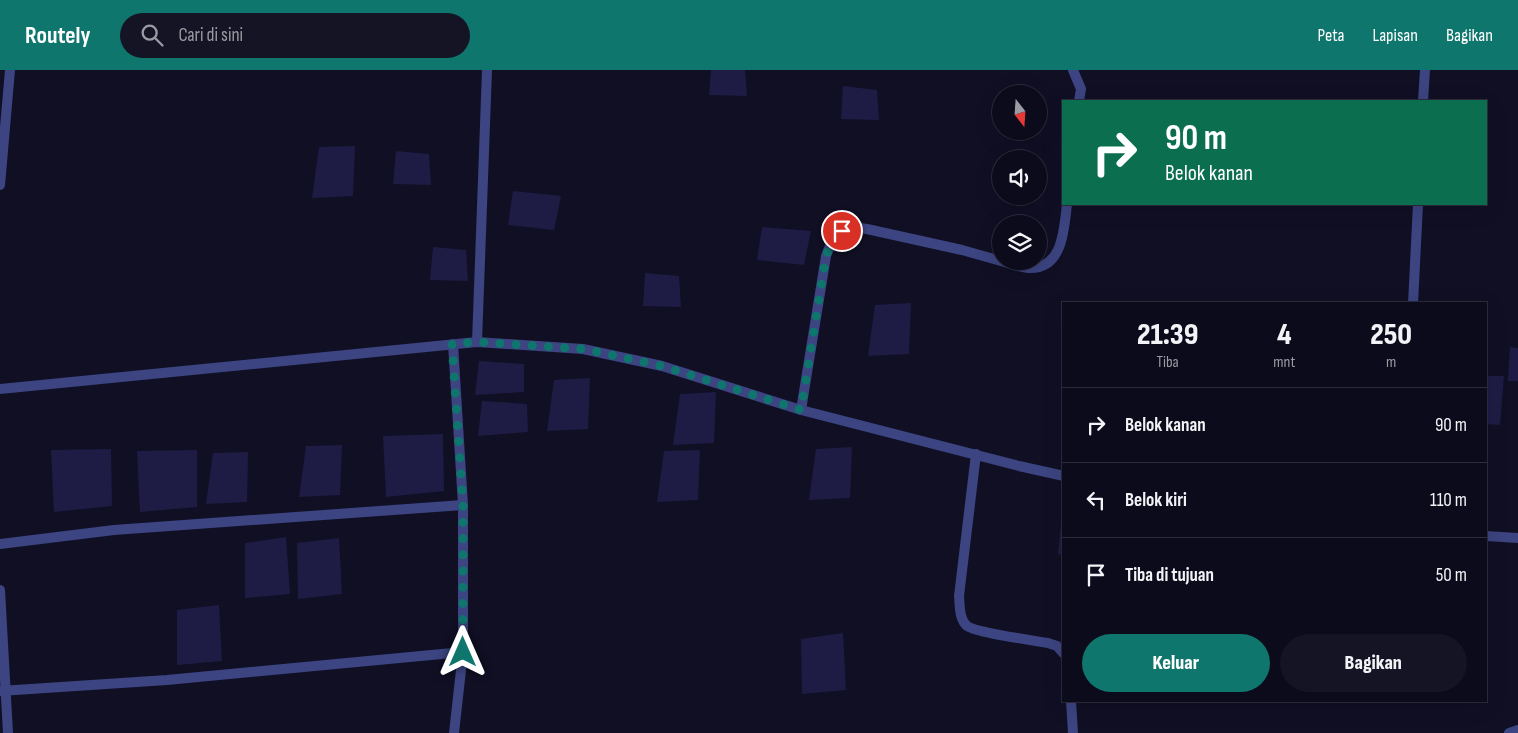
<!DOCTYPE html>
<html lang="id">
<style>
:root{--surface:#0c0b1b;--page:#151424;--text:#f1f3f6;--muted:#9a9ba3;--line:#2c2b3a;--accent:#0f766e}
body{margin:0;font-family:"Sofia Sans Condensed",sans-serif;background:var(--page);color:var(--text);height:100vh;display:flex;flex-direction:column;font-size:19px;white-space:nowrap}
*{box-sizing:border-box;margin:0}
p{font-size:16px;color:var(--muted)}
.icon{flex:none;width:28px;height:28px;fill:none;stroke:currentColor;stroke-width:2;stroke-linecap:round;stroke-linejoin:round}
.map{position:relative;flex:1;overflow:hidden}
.drawer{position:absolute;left:1062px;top:232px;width:425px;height:400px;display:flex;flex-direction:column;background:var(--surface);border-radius:0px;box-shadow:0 5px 20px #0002,0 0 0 1px var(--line)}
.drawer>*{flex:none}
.hud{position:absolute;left:1062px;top:30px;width:425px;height:105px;border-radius:0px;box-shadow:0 5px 20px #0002,0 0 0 1px var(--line);background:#0b6e4f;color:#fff;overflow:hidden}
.needle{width:32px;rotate:163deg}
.fabs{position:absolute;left:992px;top:15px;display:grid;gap:10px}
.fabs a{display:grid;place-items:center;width:55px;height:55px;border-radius:50%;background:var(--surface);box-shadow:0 5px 20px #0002,0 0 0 1px var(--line);font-size:25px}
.pin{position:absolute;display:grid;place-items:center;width:42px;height:42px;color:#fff;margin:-21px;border:2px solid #fff;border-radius:50%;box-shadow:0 1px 5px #0007}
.me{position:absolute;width:55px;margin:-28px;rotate:0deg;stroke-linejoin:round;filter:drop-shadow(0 0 4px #0008)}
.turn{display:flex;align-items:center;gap:18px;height:105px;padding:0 20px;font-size:22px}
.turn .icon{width:65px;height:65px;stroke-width:2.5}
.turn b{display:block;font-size:35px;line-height:42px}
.eta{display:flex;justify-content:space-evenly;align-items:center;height:85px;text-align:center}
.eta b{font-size:30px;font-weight:800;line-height:35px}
.primary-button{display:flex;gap:10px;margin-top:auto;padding:10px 20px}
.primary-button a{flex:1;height:58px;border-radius:30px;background:var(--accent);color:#fff;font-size:20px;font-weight:800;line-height:58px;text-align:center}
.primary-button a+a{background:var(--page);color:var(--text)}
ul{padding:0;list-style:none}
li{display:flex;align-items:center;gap:15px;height:75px;padding:0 20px;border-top:1px solid var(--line)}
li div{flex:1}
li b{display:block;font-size:19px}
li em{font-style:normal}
header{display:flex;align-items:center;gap:30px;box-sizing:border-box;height:70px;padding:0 25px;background:var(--accent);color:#fff}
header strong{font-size:24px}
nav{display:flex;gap:28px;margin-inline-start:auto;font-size:18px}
.search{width:350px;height:45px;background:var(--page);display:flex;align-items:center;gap:12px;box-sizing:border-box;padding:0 18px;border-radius:28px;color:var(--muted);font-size:19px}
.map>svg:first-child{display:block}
.building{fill:#1e1c44}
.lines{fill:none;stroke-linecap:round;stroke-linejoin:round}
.street{stroke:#3c4481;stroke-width:10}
.route{stroke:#0f766e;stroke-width:9;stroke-dasharray:0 16.2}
</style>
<header>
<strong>Routely</strong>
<div class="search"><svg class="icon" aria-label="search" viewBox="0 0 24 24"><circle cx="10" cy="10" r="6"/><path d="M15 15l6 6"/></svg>Cari di sini</div>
<nav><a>Peta</a><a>Lapisan</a><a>Bagikan</a></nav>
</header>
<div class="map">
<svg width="1518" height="663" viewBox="0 0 1518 663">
<rect width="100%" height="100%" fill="#100f24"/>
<!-- building -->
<g class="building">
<polygon points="711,0 745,0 747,26 709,25"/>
<polygon points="843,16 877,20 879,50 841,49"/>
<polygon points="355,76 353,126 312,128 319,77"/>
<polygon points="396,81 429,84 431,115 393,114"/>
<polygon points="513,121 561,126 554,160 508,155"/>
<polygon points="762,157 811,161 804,195 757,190"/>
<polygon points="433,177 466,180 468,211 430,210"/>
<polygon points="645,203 679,206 681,237 643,236"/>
<polygon points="911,233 909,284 868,286 875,235"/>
<polygon points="1510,277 1518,278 1518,311 1508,311"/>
<polygon points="479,291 524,294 524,322 475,325"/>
<polygon points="1486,306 1504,306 1500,355 1486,354"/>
<polygon points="590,308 588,359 547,361 554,310"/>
<polygon points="716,322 714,373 673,375 680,324"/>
<polygon points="482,331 527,334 528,362 478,366"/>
<polygon points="443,364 444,421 386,427 383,366"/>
<polygon points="342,375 340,425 299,427 306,376"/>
<polygon points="852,377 850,428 809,430 816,379"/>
<polygon points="111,379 112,436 54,442 51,380"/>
<polygon points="197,380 197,437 140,442 137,381"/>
<polygon points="700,380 698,430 657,432 664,381"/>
<polygon points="248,382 247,432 206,434 213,383"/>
<polygon points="1062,443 1064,443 1064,485 1058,484"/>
<polygon points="286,467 290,524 245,528 245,473"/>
<polygon points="339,468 342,524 298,529 297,473"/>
<polygon points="219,535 222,591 177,595 177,540"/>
<polygon points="843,563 846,620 802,624 801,569"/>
</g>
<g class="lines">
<!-- street -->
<g class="street">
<polyline points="1073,0 1081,19 1079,31"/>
<polyline points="1423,31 1425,0"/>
<polyline points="0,115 10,0"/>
<path d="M1002,191C1010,194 1019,197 1028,198C1063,200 1064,159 1067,134"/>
<polyline points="1413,234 1418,134"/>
<polyline points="477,272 487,0"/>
<polyline points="0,319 477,272 583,279 662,296 801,340 1019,396 1064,406"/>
<path d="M801,340L826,186C834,163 842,155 867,159L962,180L1001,191"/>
<path d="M976,384L959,526C960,536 959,549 967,556C977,563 1032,570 1048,573L1057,576L1064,584"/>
<polyline points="1486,466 1518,468"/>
<polyline points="0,474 114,460 463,435"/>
<polyline points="0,520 8,663"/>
<polyline points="0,621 167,610 463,582 463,435 453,274"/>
<polyline points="1071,631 1073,663"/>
<polyline points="454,663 463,582"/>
<polyline points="1509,663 1518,660"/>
</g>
</g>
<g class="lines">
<!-- route -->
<path class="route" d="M463,582V435L452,274L477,272L584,279L662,296L801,340L826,186C830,176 832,167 842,161"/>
</g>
</svg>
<div class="fabs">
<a><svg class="needle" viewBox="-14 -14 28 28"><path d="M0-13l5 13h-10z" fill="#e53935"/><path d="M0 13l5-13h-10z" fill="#9a9ba3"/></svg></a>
<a><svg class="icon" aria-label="sound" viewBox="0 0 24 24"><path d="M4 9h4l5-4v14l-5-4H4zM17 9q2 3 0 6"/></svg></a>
<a><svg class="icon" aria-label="layers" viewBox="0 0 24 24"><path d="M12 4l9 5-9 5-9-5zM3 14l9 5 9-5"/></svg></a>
</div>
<div class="pin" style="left:842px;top:161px;background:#d93025"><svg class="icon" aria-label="arrive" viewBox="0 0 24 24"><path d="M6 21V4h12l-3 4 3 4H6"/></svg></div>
<svg class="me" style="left:463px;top:582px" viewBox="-20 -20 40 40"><path d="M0-17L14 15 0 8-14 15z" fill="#0f766e" stroke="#fff" stroke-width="4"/></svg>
<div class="hud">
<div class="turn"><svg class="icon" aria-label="right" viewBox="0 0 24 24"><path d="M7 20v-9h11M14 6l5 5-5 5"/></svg><div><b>90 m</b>Belok kanan</div></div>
</div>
<section class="drawer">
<div class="eta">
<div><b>21:39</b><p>Tiba</p></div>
<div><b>4</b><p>mnt</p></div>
<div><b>250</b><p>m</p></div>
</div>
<ul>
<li><svg class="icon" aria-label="right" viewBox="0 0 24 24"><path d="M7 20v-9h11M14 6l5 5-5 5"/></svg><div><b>Belok kanan</b></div><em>90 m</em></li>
<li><svg class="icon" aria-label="left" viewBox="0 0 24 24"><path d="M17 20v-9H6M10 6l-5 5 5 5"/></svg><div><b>Belok kiri</b></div><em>110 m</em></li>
<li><svg class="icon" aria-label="arrive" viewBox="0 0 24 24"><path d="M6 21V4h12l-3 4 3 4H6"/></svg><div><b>Tiba di tujuan</b></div><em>50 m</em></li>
</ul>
<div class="primary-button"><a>Keluar</a><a>Bagikan</a></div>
</section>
</div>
